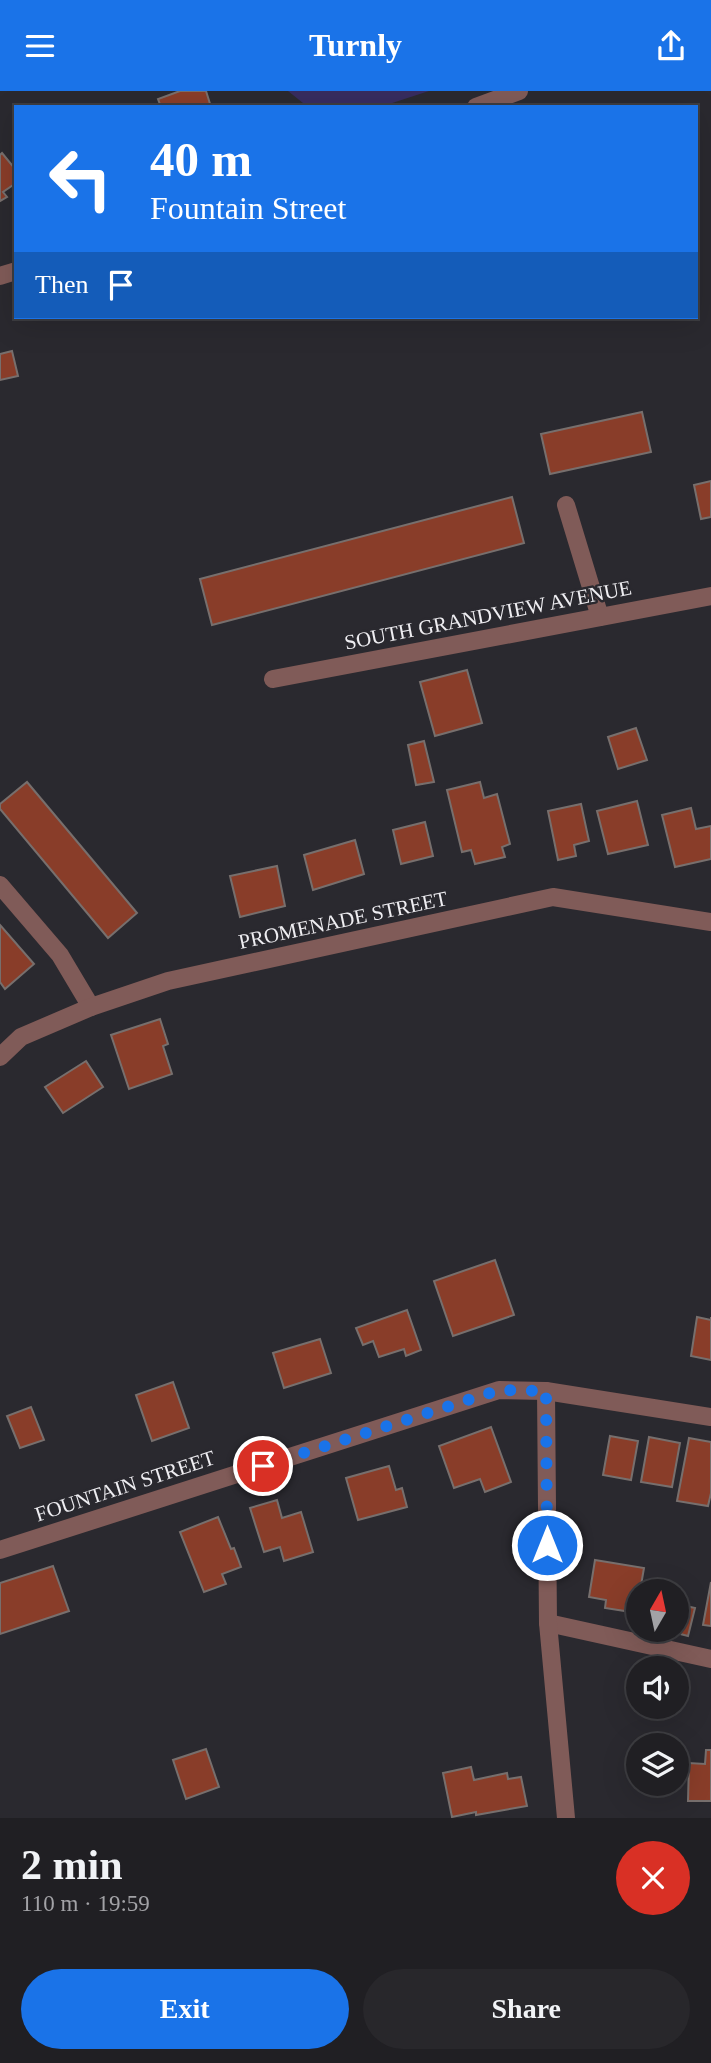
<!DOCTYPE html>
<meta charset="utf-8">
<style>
:root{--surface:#201f23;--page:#28272b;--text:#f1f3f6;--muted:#a2a2a6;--line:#3d3d41;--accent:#1a73e8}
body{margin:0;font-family:Georgia,serif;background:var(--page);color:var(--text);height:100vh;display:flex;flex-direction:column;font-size:26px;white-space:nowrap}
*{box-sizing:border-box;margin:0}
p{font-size:23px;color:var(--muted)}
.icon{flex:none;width:38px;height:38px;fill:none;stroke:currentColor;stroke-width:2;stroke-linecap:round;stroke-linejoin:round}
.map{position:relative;height:1727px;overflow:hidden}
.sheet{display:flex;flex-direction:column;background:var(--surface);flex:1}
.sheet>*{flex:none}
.hud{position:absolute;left:14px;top:14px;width:684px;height:214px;border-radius:0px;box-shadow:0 7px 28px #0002,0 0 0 2px var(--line);background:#1a73e8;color:#fff;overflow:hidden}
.needle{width:46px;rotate:9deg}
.controls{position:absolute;left:626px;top:1488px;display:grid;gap:14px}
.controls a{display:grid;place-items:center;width:63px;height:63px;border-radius:50%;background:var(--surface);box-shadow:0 7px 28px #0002,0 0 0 2px var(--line);font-size:35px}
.pin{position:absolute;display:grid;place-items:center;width:60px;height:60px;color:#fff;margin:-30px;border:4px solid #fff;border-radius:50%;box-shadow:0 2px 7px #0007}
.me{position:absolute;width:77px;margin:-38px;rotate:0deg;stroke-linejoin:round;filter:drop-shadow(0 0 5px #0008)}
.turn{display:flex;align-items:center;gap:24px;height:147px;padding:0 21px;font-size:32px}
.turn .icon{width:91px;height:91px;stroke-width:2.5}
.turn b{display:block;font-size:49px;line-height:60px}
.then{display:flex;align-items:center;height:66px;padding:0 21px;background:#0003;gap:14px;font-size:26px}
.round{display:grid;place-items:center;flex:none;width:74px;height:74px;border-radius:37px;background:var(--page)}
.head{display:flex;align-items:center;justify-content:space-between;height:119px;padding:0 21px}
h1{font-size:42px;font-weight:600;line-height:52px}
.primary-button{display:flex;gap:14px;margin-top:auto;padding:14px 21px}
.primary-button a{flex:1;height:80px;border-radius:42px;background:var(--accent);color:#fff;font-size:28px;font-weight:600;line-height:80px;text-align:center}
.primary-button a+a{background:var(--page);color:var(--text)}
header{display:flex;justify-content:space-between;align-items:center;height:91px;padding:0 21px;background:var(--accent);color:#fff;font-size:32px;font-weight:600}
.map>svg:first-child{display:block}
.green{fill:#372c5f}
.building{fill:#893d29;stroke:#776f6d;stroke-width:2}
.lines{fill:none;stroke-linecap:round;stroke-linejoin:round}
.service{stroke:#805b58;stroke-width:18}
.minor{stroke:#805b58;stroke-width:18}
.route{stroke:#1a73e8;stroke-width:12;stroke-dasharray:0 21.6}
.labels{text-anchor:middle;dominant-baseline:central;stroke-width:5;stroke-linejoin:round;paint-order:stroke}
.street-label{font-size:21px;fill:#eeedf1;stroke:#2a292f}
</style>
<header><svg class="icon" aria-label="menu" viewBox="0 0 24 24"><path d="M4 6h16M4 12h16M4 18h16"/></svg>Turnly<svg class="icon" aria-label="share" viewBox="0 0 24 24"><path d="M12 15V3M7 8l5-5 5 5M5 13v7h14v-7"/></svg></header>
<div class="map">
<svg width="711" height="1727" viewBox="0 0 711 1727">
<rect width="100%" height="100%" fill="#2a292f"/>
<!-- green -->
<polygon class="green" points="288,0 429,0 380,16 308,16"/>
<!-- building -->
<g class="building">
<polygon points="180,0 206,0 211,16 161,16 158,8"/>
<polygon points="2,62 16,79 16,92 3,101 7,106 0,110 0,64"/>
<polygon points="12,260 18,285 0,289 0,263"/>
<polygon points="642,321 651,361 550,383 541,343"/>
<polygon points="711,390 711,426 701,428 694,394"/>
<polygon points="512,406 524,452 212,534 200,488"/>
<polygon points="467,579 482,632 435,645 420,591"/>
<polygon points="636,637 647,669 618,678 608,646"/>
<polygon points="424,650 434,691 416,694 408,654"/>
<polygon points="27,691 137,822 108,847 0,718 0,713"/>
<polygon points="480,691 484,707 497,703 510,753 502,756 505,766 475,773 471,759 462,761 447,699"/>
<polygon points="637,710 648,754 608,763 597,720"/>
<polygon points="581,713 589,750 574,754 576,765 558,769 548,720"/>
<polygon points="691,717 696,738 711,735 711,768 675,776 662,724"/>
<polygon points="425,731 433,765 401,773 393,739"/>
<polygon points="355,749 364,783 313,799 304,764"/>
<polygon points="277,775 285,815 240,826 230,785"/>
<polygon points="0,834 34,873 5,898 0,891"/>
<polygon points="160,928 168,953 163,955 172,983 129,998 111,944"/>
<polygon points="86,970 103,996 63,1022 45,996"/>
<polygon points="495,1169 514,1224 453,1245 434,1190"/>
<polygon points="407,1219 421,1259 406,1265 404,1258 379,1266 373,1250 363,1254 356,1237"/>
<polygon points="697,1226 711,1229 711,1226 711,1269 691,1265"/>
<polygon points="320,1248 331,1282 284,1297 273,1262"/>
<polygon points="173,1291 189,1337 152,1350 136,1304"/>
<polygon points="31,1316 44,1349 20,1357 7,1325"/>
<polygon points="491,1336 511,1391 485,1401 480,1388 454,1397 439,1355"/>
<polygon points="610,1345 638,1350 631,1389 603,1384"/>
<polygon points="649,1346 680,1352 672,1396 641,1391"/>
<polygon points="689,1347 711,1351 711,1402 708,1415 677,1410"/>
<polygon points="389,1375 396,1399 402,1397 407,1416 358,1429 346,1387"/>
<polygon points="277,1409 282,1427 301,1421 313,1461 284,1470 280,1456 264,1461 250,1417"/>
<polygon points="218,1426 231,1458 234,1457 241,1476 222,1483 226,1493 204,1501 180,1441"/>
<polygon points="595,1469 644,1477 640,1500 639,1500 638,1515 626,1513 625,1520 605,1517 606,1509 589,1506"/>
<polygon points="53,1475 69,1520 0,1543 0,1492"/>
<polygon points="711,1491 711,1535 703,1534"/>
<polygon points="677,1513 695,1517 688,1545 661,1538 677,1538"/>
<polygon points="206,1658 219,1696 186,1708 173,1669"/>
<polygon points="706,1659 711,1659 711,1710 688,1710 689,1672 705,1673"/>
<polygon points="471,1676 474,1689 507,1682 508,1688 521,1686 527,1715 476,1724 476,1721 452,1726 443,1682"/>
</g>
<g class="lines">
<!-- service -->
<g class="service">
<polyline points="566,414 600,526"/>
<polyline points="0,794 60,864 91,916"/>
<polyline points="548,1532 711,1568"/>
</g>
<!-- minor -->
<g class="minor">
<polyline points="476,16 519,0"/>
<polyline points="0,185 16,180"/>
<polyline points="273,588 711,505"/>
<polyline points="0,966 21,946 91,916 168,890 553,806 711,831"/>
<polyline points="546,1300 548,1532 566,1727"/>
<polyline points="0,1459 499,1299 546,1300 711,1326"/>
</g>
</g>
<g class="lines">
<!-- route -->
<polyline class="route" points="263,1375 499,1299 546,1300 547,1454"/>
</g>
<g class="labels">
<!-- street labels -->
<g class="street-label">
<text transform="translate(488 524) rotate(-11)">SOUTH GRANDVIEW AVENUE</text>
<text transform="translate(343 829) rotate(-12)">PROMENADE STREET</text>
<text transform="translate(125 1395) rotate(-18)">FOUNTAIN STREET</text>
</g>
</g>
</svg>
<div class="controls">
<a><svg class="needle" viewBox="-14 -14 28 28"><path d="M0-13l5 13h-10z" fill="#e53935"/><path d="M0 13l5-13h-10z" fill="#a2a2a6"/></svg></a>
<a><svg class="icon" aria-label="sound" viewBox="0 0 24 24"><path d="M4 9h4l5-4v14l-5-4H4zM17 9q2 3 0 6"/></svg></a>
<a><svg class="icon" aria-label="layers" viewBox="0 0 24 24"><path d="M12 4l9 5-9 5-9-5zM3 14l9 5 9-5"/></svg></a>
</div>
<div class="pin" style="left:263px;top:1375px;background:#d93025"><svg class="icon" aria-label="arrive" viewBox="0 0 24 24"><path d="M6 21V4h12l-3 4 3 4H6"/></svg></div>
<svg class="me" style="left:547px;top:1454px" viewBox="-20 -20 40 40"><circle r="17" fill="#1a73e8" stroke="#fff" stroke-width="3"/><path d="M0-11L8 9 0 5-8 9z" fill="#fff"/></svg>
<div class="hud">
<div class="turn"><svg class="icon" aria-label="left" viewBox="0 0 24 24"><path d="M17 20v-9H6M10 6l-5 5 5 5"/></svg><div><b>40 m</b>Fountain Street</div></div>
<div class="then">Then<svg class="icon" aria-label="arrive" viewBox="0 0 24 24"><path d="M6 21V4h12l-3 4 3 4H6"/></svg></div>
</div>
</div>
<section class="sheet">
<div class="head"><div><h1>2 min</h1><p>110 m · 19:59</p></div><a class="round" style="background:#d93025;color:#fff"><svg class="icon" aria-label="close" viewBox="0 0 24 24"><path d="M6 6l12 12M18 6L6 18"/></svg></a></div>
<div class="primary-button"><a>Exit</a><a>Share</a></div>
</section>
